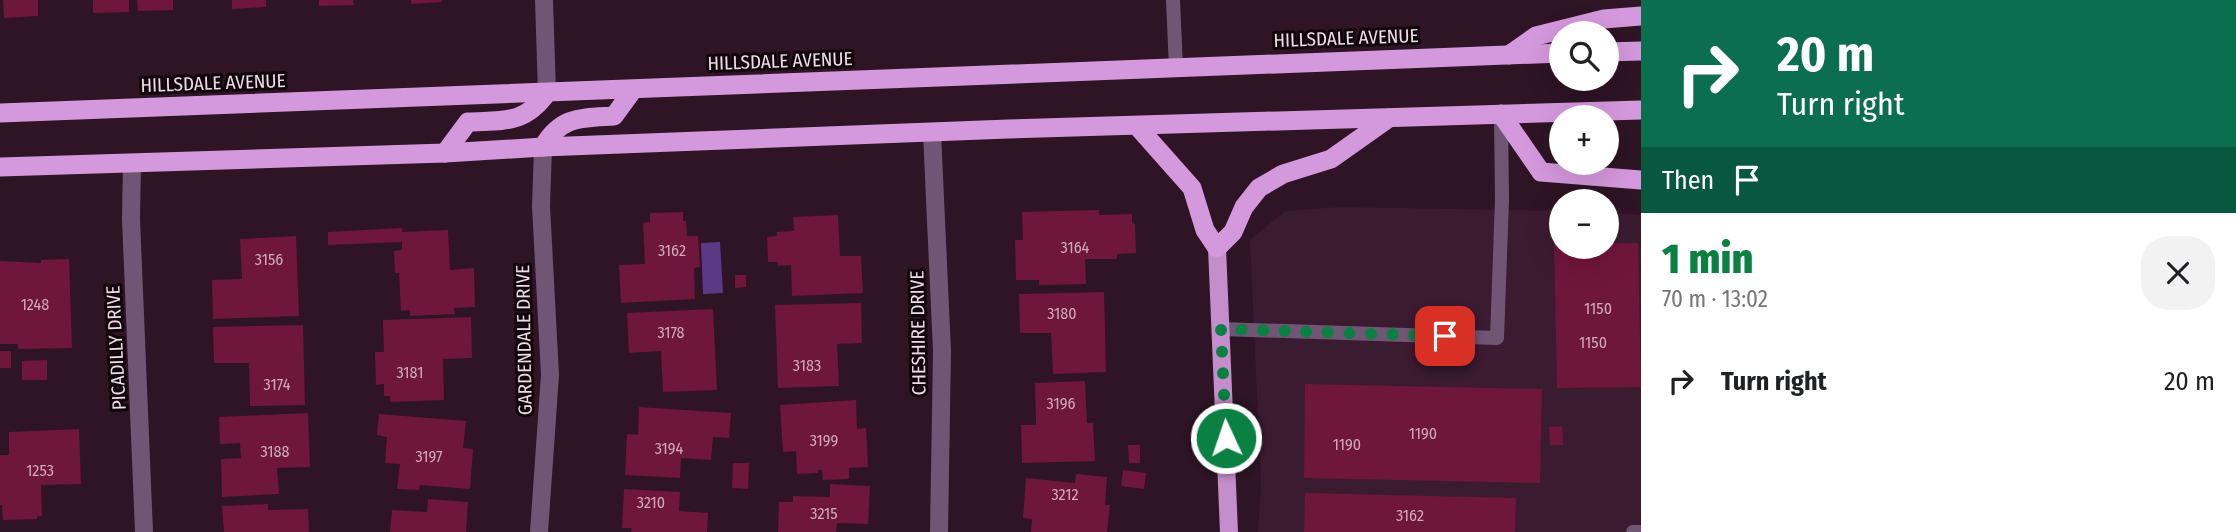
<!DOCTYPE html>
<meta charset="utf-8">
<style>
:root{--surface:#fff;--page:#f2f2f2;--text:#202124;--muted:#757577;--accent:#0b8043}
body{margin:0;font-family:"Fira Sans Condensed",sans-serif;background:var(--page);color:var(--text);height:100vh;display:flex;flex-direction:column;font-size:26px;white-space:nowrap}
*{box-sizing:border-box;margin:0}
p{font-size:23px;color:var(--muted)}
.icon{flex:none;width:38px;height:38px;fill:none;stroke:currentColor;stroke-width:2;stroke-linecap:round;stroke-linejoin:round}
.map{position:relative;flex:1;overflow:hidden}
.details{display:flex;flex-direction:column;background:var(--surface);width:595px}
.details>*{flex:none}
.banner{background:#0b6e4f;color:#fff;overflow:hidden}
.buttons{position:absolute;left:1549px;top:21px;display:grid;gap:14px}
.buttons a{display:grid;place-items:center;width:70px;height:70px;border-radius:50%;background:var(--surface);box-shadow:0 7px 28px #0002;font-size:35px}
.pin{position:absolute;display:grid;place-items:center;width:60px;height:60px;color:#fff;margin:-30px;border-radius:14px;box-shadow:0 4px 10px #0006}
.me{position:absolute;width:77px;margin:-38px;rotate:357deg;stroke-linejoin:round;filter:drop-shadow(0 0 5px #0008)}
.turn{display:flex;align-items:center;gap:24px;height:147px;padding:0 21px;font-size:32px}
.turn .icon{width:91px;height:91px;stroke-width:2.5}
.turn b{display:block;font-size:49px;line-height:60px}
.then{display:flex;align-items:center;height:66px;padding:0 21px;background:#0003;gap:14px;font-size:26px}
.round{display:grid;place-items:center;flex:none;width:74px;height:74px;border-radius:28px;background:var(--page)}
.overview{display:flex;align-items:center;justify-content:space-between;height:119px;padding:0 21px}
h1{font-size:42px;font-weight:800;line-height:52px;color:var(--accent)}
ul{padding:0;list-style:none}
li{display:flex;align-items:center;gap:21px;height:98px;padding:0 21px}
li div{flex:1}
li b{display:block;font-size:26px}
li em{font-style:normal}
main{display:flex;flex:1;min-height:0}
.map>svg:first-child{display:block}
.built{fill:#3b1b30}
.water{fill:#5d3985}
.building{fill:#6f163b}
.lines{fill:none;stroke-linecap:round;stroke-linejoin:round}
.service{stroke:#705674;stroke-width:14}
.minor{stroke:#705674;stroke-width:18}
.primary{stroke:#c48dcb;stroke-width:18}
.trunk{stroke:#d498dc;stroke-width:19}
.route{stroke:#0b8043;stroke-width:12;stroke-dasharray:0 21.6}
.labels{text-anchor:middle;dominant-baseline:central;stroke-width:6;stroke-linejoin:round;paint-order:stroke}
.number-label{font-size:16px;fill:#cfaabc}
.street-label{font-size:19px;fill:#efdce7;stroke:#0f050b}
</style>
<main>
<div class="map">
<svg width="1641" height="532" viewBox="0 0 1641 532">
<rect width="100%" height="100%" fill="#2e1425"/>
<!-- built -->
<polygon class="built" points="1340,207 1561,211 1561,247 1606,247 1607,212 1641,215 1641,532 1258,532 1261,485 1250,240 1285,211"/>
<!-- water -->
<polygon class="water" points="720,242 723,293 703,294 701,243"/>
<!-- building -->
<g class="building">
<polygon points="3,0 38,0 38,16 4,18"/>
<polygon points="93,0 129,0 129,12 93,13"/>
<polygon points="137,0 173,0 173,10 138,11"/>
<polygon points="232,0 266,0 266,7 232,9"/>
<polygon points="319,0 353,0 354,5 319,6"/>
<polygon points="411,0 442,0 442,2 411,4"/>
<polygon points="1099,210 1099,215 1132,214 1132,223 1135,224 1136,253 1117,254 1117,259 1085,259 1086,284 1039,285 1039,280 1016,280 1015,240 1023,240 1022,212"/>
<polygon points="683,212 683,221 686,221 687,236 698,236 700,267 694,268 695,299 621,303 619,265 645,264 643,223 650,222 650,213"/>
<polygon points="838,215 840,256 861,256 863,293 792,296 791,265 778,266 778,262 768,262 767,237 777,236 777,232 794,231 793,217"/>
<polygon points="402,228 402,232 448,230 450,270 474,268 475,307 454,308 455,314 410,316 410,310 401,311 399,273 395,273 394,251 402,250 402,242 328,245 328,232"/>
<polygon points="296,236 299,316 213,319 212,280 242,279 240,239"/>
<polygon points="1606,243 1638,243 1641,387 1557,388 1554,244 1561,244 1561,247 1606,247"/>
<polygon points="69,259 72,348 18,349 18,344 0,344 0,261 41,263 41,260"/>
<polygon points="735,275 746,275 746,287 735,288"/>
<polygon points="1104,292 1106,372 1053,374 1051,333 1020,333 1019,294"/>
<polygon points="861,303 862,343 837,344 839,386 778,388 775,305"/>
<polygon points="713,309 717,390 663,392 661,351 629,353 627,313"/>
<polygon points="471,317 472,358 443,359 444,400 390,402 390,396 384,396 384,384 376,385 375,352 384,352 383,320"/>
<polygon points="303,325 305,405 250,406 249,363 214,363 213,327"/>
<rect x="0" y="351" width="11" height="17"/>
<polygon points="47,360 47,380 22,380 22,361"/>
<polygon points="1085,381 1087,423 1093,423 1095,461 1022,463 1021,425 1036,425 1035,383"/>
<polygon points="1305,384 1542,389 1540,483 1304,478"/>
<polygon points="856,400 857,429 866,428 868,467 849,468 849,479 823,480 822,470 818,470 818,473 797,474 796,451 783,452 780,405"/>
<polygon points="639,407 731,413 729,438 713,437 711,460 681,458 680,478 625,475 627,434 638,435"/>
<polygon points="308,413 310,467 277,468 279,494 222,497 221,459 241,458 240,443 220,444 219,417"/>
<polygon points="379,414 466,421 463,448 473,449 470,489 420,485 419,490 397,489 400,464 385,463 387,437 377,435"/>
<polygon points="1562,426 1563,445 1550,445 1549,427"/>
<polygon points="79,429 81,484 41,485 42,516 37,516 37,519 3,520 2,505 0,505 0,455 9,455 9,432"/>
<polygon points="1128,445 1140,445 1140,463 1129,463"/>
<polygon points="733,463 749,463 748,489 732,488"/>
<polygon points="1123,470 1146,473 1144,489 1121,486"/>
<polygon points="1076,474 1107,477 1105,505 1110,505 1107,532 1031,532 1032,519 1023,518 1026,478 1075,483"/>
<polygon points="830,484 870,486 868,524 837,523 836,532 778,532 779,502 793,502 793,496 830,497"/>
<polygon points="624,489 680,492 679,511 708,513 707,532 631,532 632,528 622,528"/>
<polygon points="1305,493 1516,498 1515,532 1304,532"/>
<polygon points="428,499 468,502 466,532 390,532 392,510 427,512"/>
<polygon points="268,504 268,510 308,509 309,532 224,532 222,506"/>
</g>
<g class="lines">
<!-- service -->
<g class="service">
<polyline points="1173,0 1176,68"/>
<polyline points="1221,329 1497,338 1502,200 1501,114"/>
<polyline points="1633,532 1641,532"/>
</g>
<!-- minor -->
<g class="minor">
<polyline points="544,0 547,93"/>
<polyline points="932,133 942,351 939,532"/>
<polyline points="132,163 131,219 144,532"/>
<polyline points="539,532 550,375 541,206 543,147"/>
</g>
<!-- primary -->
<polyline class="primary" points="1217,248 1229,532"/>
<!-- trunk -->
<g class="trunk">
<polyline points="1606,52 1641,51"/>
<polyline points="1509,55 1536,36 1604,19 1641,16"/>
<polyline points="0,113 1561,53"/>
<polyline points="1501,114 1541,172 1641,180"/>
<polyline points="1137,126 1192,188 1205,230 1217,248 1233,232 1244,207 1259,188 1283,174 1331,159 1389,118"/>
<path d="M543,147C561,116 581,118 614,116L633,90"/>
<path d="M445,153L468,122C503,120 524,125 547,93"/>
<polyline points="0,167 445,153 543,147 1008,129 1641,110"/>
</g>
</g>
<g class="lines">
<!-- route -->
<polyline class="route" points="1226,438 1221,329 1445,336"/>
</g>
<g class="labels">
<!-- number labels -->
<g class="number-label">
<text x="1075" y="247">3164</text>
<text x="672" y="250">3162</text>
<text x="269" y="259">3156</text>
<text x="35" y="304">1248</text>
<text x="1598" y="308">1150</text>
<text x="1062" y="313">3180</text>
<text x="671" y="332">3178</text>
<text x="1593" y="342">1150</text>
<text x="807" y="365">3183</text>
<text x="410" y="372">3181</text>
<text x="277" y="384">3174</text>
<text x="1061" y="403">3196</text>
<text x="1423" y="433">1190</text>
<text x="824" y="440">3199</text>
<text x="1347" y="444">1190</text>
<text x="669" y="448">3194</text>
<text x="275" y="451">3188</text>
<text x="429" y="456">3197</text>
<text x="40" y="470">1253</text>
<text x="1065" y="494">3212</text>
<text x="651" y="502">3210</text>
<text x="824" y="513">3215</text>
<text x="1410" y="515">3162</text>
</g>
<!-- street labels -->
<g class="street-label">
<text transform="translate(1346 38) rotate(-2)">HILLSDALE AVENUE</text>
<text transform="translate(780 61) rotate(-2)">HILLSDALE AVENUE</text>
<text transform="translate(213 83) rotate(-2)">HILLSDALE AVENUE</text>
<text transform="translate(918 333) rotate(-91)">CHESHIRE DRIVE</text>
<text transform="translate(524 340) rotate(-91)">GARDENDALE DRIVE</text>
<text transform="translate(116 348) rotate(-93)">PICADILLY DRIVE</text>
</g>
</g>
</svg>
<div class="buttons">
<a><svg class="icon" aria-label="search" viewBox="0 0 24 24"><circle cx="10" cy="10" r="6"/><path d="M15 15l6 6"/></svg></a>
<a>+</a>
<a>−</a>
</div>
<div class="pin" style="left:1445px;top:336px;background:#d93025"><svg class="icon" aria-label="arrive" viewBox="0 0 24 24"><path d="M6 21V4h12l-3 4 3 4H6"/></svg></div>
<svg class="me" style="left:1226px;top:438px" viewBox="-20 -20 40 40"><circle r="17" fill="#0b8043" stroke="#fff" stroke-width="3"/><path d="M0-11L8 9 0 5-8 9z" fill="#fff"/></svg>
</div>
<section class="details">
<div class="banner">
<div class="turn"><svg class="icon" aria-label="right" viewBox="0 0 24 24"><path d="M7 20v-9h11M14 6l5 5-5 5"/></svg><div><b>20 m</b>Turn right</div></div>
<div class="then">Then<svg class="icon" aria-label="arrive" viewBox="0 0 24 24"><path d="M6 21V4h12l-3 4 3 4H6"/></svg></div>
</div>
<div class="overview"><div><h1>1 min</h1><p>70 m · 13:02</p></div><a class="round"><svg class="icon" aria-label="close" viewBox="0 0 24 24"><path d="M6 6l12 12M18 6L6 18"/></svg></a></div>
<ul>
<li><svg class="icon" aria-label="right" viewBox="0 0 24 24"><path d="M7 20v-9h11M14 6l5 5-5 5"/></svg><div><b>Turn right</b></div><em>20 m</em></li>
</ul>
</section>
</main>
